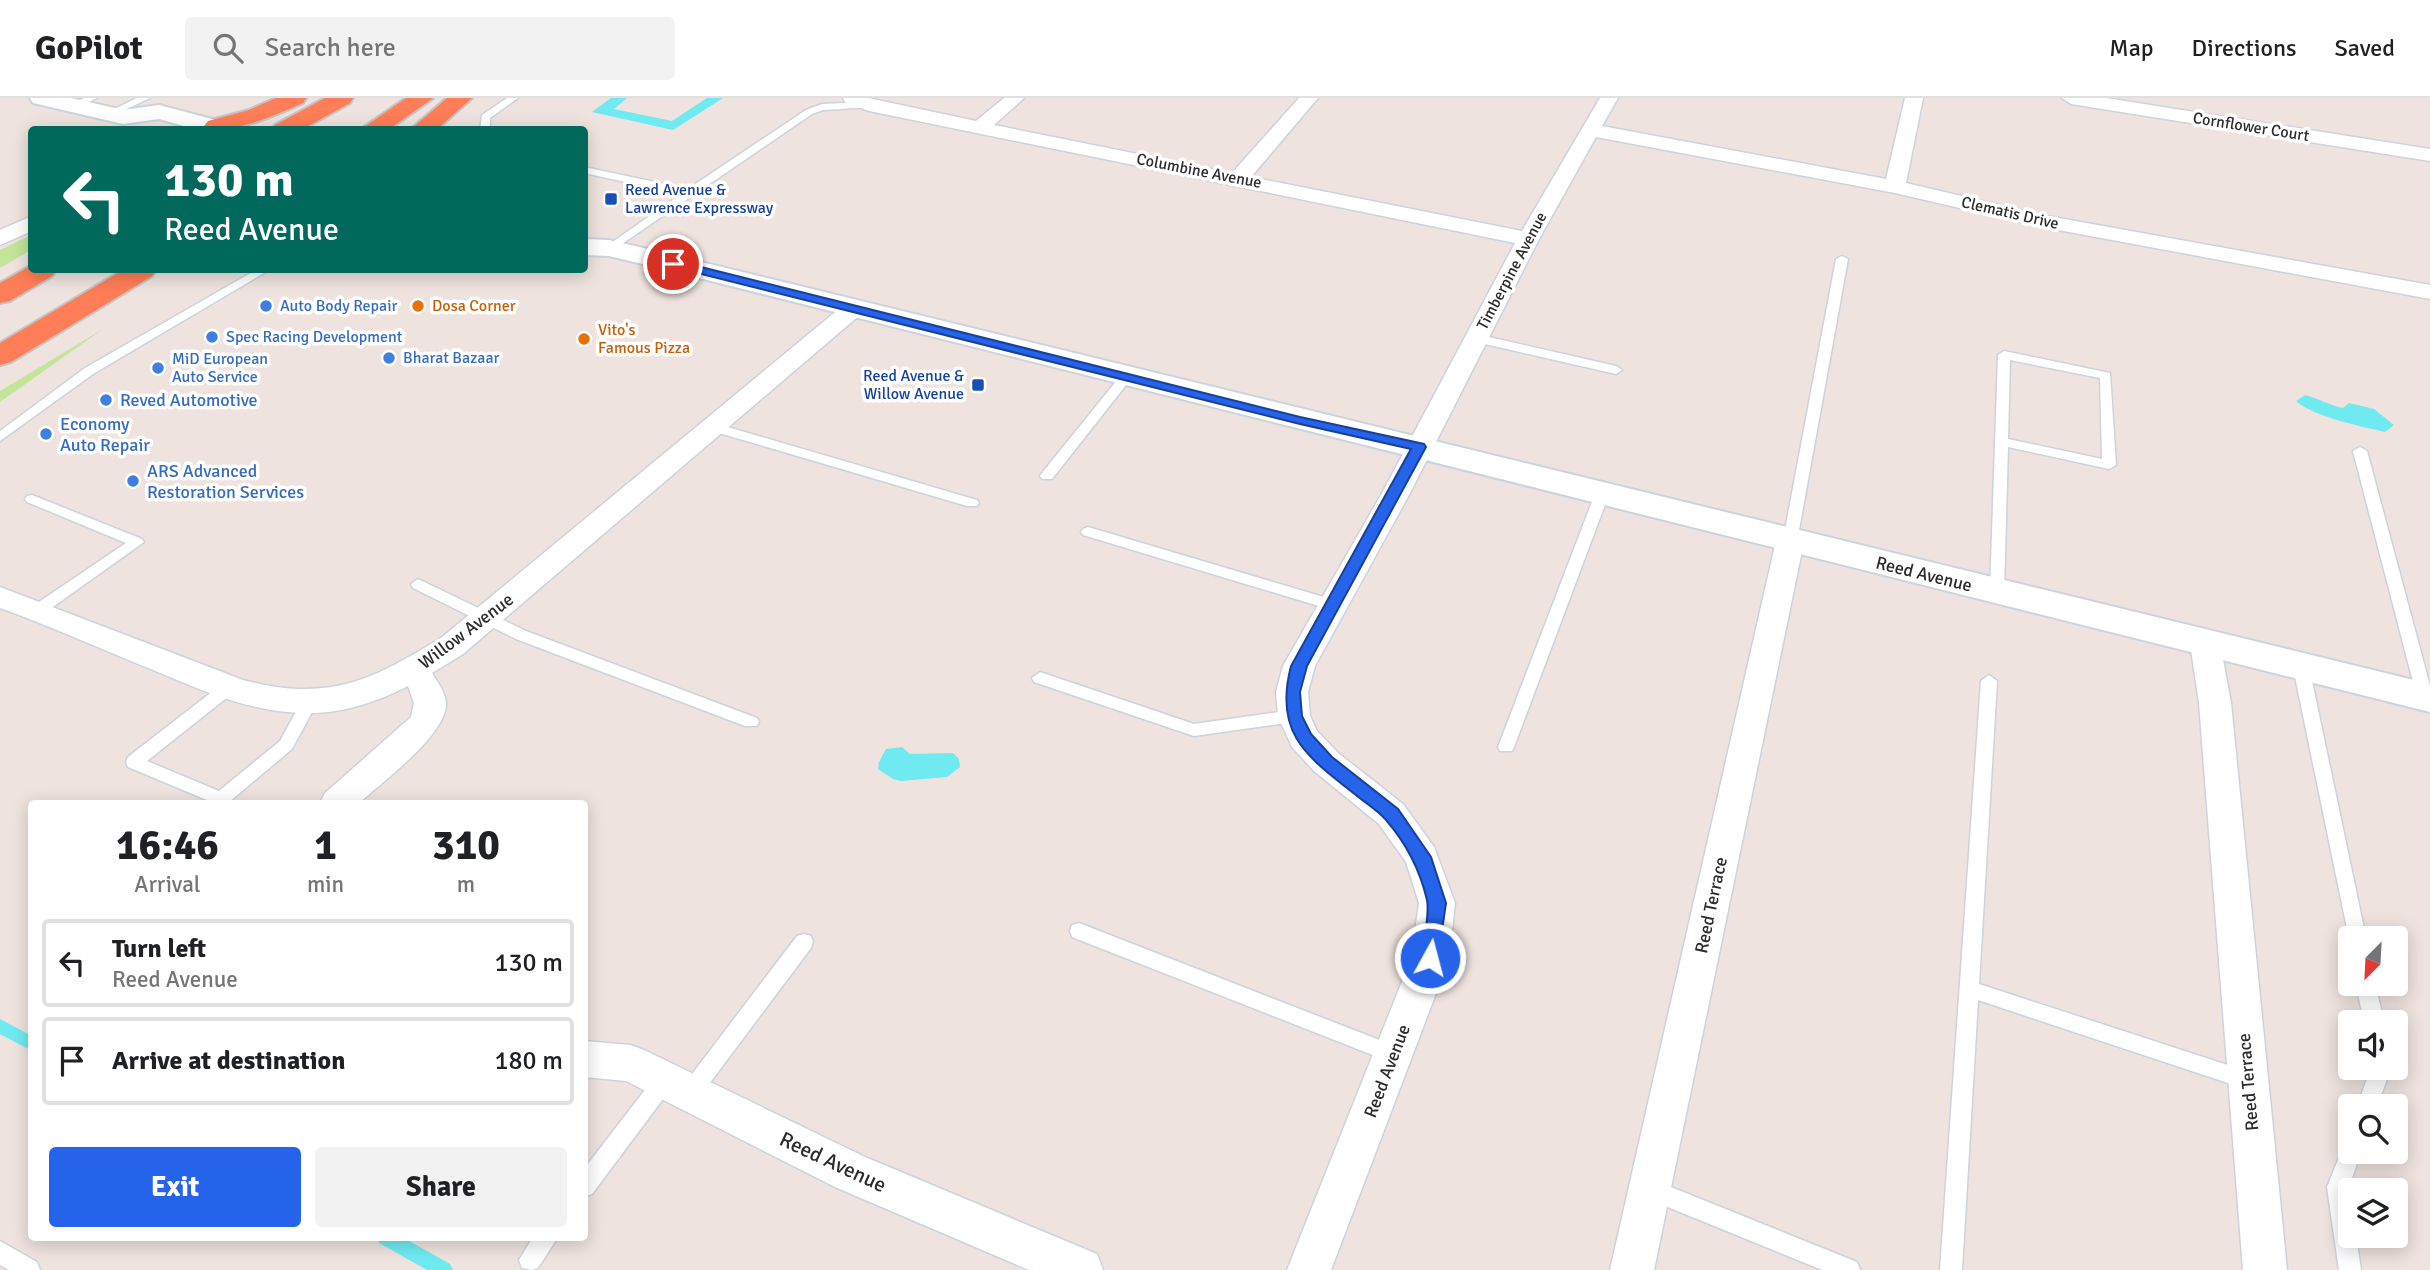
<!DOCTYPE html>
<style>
:root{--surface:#fff;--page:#f2f2f2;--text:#202124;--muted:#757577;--line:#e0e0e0;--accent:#2563eb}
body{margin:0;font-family:Signika,sans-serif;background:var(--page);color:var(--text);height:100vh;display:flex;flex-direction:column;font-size:26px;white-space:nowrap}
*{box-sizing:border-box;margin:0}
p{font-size:23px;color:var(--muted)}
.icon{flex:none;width:38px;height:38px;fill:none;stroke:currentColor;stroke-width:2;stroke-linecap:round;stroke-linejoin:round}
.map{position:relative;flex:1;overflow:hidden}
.drawer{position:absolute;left:28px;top:702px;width:560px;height:441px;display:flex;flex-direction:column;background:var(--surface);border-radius:7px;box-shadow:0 4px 18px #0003}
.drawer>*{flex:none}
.top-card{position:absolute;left:28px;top:28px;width:560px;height:147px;border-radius:7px;box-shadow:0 4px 18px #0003;background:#00695c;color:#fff;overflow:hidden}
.needle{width:46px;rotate:204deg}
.buttons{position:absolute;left:2338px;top:828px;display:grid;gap:14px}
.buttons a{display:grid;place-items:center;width:70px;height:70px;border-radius:7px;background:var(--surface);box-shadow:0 4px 18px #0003;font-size:35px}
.pin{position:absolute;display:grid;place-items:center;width:60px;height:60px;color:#fff;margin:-30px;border:4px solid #fff;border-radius:50%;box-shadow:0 2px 7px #0007}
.me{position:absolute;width:77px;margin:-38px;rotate:7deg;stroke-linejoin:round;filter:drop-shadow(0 0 5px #0008)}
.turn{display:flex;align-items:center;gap:24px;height:147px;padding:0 21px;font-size:32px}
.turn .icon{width:91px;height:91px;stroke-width:2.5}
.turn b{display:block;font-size:49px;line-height:60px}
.eta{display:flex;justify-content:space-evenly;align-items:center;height:119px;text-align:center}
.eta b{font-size:42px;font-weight:700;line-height:49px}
.action{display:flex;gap:14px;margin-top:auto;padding:14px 21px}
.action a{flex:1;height:80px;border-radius:7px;background:var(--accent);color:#fff;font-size:28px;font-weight:700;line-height:80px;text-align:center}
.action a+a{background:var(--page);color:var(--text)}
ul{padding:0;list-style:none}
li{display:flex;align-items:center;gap:21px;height:88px;margin:0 14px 10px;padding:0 7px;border:4px solid var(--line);border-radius:7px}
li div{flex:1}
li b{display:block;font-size:26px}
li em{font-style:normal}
header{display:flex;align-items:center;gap:42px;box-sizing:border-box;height:98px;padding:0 35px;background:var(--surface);border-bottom:2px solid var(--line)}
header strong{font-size:33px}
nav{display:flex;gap:38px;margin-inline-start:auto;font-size:24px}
.search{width:490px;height:63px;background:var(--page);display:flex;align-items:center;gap:18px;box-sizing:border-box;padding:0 24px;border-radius:7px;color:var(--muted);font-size:26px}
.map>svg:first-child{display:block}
.green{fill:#c3e599}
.water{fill:#6feaf1}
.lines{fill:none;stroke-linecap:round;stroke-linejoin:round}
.stream{fill:#6feaf1;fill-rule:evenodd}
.lane-casing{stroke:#ccd3dd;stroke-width:3}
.street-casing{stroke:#ccd3dd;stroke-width:3}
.secondary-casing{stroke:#ccd3dd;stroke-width:4}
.highway-casing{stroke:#c4c4c4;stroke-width:4}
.lane{fill:#fff;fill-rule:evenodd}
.street{fill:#fff;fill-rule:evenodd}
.secondary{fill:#fff;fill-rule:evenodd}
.highway{fill:#ff7d57;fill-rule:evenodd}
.route{fill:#2563eb;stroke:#184099;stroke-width:2}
.transit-dot{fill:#1a4fb4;stroke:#fff;stroke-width:2.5}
.shop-dot{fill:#3f7fe0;stroke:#fff;stroke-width:2.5}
.food-dot{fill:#e8710a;stroke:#fff;stroke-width:2.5}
.labels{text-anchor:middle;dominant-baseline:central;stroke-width:7;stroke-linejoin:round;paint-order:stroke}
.far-street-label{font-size:16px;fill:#2c2c2c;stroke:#fff}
.far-transit-label{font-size:16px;fill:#164399;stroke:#fff;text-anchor:start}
.far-shop-label{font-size:16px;fill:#366cbe;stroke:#fff;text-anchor:start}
.far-food-label{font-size:16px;fill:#c56008;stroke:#fff;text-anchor:start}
.shop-label{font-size:18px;fill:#366cbe;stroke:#fff;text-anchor:start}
.street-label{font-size:18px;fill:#2c2c2c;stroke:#fff}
.near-street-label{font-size:21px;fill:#2c2c2c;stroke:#fff}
</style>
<header>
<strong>GoPilot</strong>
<div class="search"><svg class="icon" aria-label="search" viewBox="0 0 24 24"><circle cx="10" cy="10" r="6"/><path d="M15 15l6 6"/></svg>Search here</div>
<nav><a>Map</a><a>Directions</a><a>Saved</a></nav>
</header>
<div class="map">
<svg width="2430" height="1172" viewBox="0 0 2430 1172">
<rect width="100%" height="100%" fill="#eee3de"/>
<!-- green -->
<g class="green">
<polygon points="31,137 31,152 0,170 0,152"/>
<polygon points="103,231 0,304 0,293"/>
</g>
<!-- water -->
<g class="water">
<polygon points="611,0 627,0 614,11 672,23 707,0 723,0 673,32 592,14"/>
<path d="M2305,297C2319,301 2329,307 2343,310L2349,305L2374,311L2394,327L2385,334C2360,328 2314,319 2296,303Z"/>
<polygon points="902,649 910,656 953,655 959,661 960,669 947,679 901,683 893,681 878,671 879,664 886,651"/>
</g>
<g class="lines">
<!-- stream -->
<g class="stream">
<polygon points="0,921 32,938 32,953 0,936"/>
<polygon points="377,1139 402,1139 450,1166 453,1172 427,1172 379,1145"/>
</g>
<!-- lane casing -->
<g class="lane-casing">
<g id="lane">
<polygon points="84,0 97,0 78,9 70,7"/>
<polygon points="137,0 150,0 112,18 104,16"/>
<polygon points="507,0 518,0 490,20 490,32 480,32 482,17"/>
<polygon points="869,4 872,5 872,9 823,12 812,16 613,152 604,150 681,96 584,75 584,69 688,91 806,12 822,6"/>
<polygon points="1842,158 1848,161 1797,443 1790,448 1783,443 1836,161"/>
<polygon points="256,172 269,172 93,276 0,343 0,333 85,270"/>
<polygon points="1476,236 1616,268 1622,272 1616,276 1472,243 1470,240"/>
<path d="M2004,253L2110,275L2116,367L2109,371L2008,349L2004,494L1997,499L1990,494L1998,257ZM2010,262L2100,280L2102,361L2008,341Z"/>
<polygon points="1126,275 1130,276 1130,282 1052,381 1042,381 1040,378 1042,375 1122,276"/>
<polygon points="714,325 977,402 979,405 977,408 967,408 709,332 708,329"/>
<polygon points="2360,349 2367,353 2430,588 2430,603 2425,605 2417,599 2353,353"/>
<polygon points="1602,392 1609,396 1514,649 1512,653 1500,653 1498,649 1595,396"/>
<polygon points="32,397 142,441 144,444 43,516 33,516 31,512 33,508 126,445 27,404 25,401 27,398"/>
<polygon points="1088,429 1337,503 1339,507 1332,512 1083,437 1081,434 1083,431"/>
<polygon points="418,481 526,533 757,620 759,624 757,628 745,628 516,541 413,490 411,486"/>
<polygon points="2301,563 2309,569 2366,840 2350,840 2350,845 2293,569"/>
<polygon points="1040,574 1194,626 1294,612 1300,614 1302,618 1300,622 1294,624 1194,638 1034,584 1032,580"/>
<polygon points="1989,577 1997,583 1979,886 2246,973 2253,975 2256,982 2253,989 2246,991 1978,902 1962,1172 1940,1172 1981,583"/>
<polygon points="228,584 236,590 234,594 147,663 219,693 280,643 304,599 316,599 318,603 292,651 228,705 214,705 128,669 126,664 128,659 222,586"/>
<polygon points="1079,825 1400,950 1403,956 1400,962 1393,965 1072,839 1070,833 1072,827"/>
<polygon points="804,836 811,838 813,844 811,850 697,1002 690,1005 683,1002 680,995 683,988 797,838"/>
<polygon points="2356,886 2375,886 2384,924 2364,924"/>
<polygon points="2371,970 2391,970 2377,1008 2357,1008"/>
<polygon points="665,973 672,975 675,982 672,989 592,1096 584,1099 584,1071 658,975"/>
<polygon points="2350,1044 2350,1054 2361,1054 2349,1089 2350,1138 2356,1138 2361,1172 2339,1172 2327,1089 2344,1047"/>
<polygon points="1651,1081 1857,1164 1860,1172 1822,1172 1643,1099 1640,1092 1643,1085"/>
<polygon points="533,1139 558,1139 538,1170 532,1172 522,1170 519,1162"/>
<polygon points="0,1143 37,1164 40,1172 9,1172 0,1167"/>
</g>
</g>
<!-- street casing -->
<g class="street-casing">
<g id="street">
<polygon points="843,0 868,0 976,23 1004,0 1024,0 994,27 1232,75 1299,0 1318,0 1251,79 1522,133 1600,0 1618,0 1602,28 1886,81 1905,0 1923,0 1906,85 2042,117 2430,187 2430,201 2042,129 1895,95 1596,39 1539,141 1409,397 1315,568 1308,594 1310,618 1317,633 1338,655 1403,706 1434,749 1455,805 1449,861 1331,1172 1287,1172 1411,861 1419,805 1406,764 1379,726 1314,673 1292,649 1278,618 1276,594 1283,568 1381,397 1515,145 869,13 845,4"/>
<polygon points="2062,0 2106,0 2430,51 2430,63 2071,6"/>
<polygon points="32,118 32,133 0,147 0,132"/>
<path d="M853,204L861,206L865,211L861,216L463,556L432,575C437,583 445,594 446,604C448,636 382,684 359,705H320L325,695L411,619L414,605L408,588C377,604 341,616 306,615C254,615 205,594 158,574C105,553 53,529 0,510V489L243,582C328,604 369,584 441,540L845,206Z"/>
<polygon points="1790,434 1800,436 1804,443 1654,1172 1610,1172 1776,443 1780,436"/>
<polygon points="2205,534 2216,537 2220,545 2231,605 2287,1172 2243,1172 2199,605 2190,545 2194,537"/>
<polygon points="584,943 630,947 644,952 865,1059 1097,1156 1103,1172 1029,1172 835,1089 626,983 584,979"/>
</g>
</g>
<!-- secondary casing -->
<g class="secondary-casing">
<g id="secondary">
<polygon points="30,0 71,0 123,12 159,7 235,27 238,32 198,32 159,21 123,26 33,5"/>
<polygon points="584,141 609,142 652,152 2430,586 2430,614 651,168 609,158 584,157"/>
</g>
</g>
<!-- highway casing -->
<g class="highway-casing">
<g id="highway">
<path d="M276,0H306L303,5C271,19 242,32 207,32L204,28L208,23L249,12Z"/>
<polygon points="325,0 353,0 350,5 301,32 272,32 275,27"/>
<polygon points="406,0 433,0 388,32 360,32"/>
<polygon points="447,0 472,0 436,32 410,32"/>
<polygon points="32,167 32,172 56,172 52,178 10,203 0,205 0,185"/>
<polygon points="123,172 156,172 152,178 11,264 0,267 0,245"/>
</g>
</g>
<!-- lane -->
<use href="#lane" class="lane"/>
<!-- street -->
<use href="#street" class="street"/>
<!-- secondary -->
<use href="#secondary" class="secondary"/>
<!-- highway -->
<use href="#highway" class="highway"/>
</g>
<!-- route -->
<path class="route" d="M673,162L1300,319L1424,346L1426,349L1307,568L1300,594L1302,618L1311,636L1332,659L1398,711L1431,759L1446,805L1437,866L1430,869L1423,866L1421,860C1423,843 1430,819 1427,802C1420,772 1406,745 1386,722C1379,713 1367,706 1357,698C1308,659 1273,637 1291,568L1411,351L1300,326L669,168L668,166Z"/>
<!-- markers -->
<g class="transit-dot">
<rect x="604" y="94" width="14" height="14" rx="3.5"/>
<rect x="971" y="280" width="14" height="14" rx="3.5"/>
</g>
<g class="shop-dot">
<circle cx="266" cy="208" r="7"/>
<circle cx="212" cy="239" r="7"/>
<circle cx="389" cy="260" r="7"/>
<circle cx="158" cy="270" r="7"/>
<circle cx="106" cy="302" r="7"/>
<circle cx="46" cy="336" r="7"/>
<circle cx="133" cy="383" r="7"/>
</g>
<g class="food-dot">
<circle cx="418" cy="208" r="7"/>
<circle cx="584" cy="241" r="7"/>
</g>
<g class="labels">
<!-- far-street labels -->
<g class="far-street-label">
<text transform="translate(2251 29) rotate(9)">Cornflower Court</text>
<text transform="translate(1199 73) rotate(11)">Columbine Avenue</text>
<text transform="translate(2010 115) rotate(13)">Clematis Drive</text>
<text transform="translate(1512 173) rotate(-62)">Timberpine Avenue</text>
</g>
<!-- far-transit labels -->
<g class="far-transit-label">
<text x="625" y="92">Reed Avenue &amp;<tspan x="625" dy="18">Lawrence Expressway</tspan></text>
<text x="964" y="278" text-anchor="end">Reed Avenue &amp;<tspan x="964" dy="18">Willow Avenue</tspan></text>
</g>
<!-- far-shop labels -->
<g class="far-shop-label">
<text x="280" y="208">Auto Body Repair</text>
<text x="226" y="239">Spec Racing Development</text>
<text x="403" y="260">Bharat Bazaar</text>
<text x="172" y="261">MiD European<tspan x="172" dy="18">Auto Service</tspan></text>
</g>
<!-- far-food labels -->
<g class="far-food-label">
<text x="432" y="208">Dosa Corner</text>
<text x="598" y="232">Vito's<tspan x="598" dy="18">Famous Pizza</tspan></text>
</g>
<!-- shop labels -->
<g class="shop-label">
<text x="120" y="302">Reved Automotive</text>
<text x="60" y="326">Economy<tspan x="60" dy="21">Auto Repair</tspan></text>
<text x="147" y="373">ARS Advanced<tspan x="147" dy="21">Restoration Services</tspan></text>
</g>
<!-- street labels -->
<g class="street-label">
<text transform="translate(1924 476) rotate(14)">Reed Avenue</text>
<text transform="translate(466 533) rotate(-37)">Willow Avenue</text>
<text transform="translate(1711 807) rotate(-78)">Reed Terrace</text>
<text transform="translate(1387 973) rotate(-69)">Reed Avenue</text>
<text transform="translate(2248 984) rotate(-95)">Reed Terrace</text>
</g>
<!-- near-street labels -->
<g class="near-street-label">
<text transform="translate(833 1064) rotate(25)">Reed Avenue</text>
</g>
</g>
</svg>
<div class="buttons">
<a><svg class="needle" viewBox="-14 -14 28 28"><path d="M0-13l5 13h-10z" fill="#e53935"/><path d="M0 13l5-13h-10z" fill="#757577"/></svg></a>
<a><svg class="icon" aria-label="sound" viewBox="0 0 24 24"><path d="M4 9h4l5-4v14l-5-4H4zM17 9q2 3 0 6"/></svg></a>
<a><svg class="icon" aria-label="search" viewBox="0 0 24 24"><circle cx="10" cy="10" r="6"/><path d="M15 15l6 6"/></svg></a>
<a><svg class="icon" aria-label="layers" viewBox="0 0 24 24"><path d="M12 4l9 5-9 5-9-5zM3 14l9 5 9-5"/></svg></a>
</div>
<div class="pin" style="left:673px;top:166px;background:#d93025"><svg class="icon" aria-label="arrive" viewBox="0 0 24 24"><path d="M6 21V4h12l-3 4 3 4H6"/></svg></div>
<svg class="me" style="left:1430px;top:860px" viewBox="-20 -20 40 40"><circle r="17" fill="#2563eb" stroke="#fff" stroke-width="3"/><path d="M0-11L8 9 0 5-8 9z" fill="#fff"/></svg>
<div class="top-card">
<div class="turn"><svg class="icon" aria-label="left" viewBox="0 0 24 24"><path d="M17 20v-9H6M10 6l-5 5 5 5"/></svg><div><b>130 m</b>Reed Avenue</div></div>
</div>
<section class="drawer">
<div class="eta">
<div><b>16:46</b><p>Arrival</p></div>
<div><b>1</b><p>min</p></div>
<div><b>310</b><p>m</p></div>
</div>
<ul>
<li><svg class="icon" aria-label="left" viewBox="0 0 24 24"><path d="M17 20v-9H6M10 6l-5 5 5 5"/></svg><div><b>Turn left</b><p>Reed Avenue</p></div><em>130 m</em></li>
<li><svg class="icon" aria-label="arrive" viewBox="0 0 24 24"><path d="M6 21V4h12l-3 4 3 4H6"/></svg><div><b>Arrive at destination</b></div><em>180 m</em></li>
</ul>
<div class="action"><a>Exit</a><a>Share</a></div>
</section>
</div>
